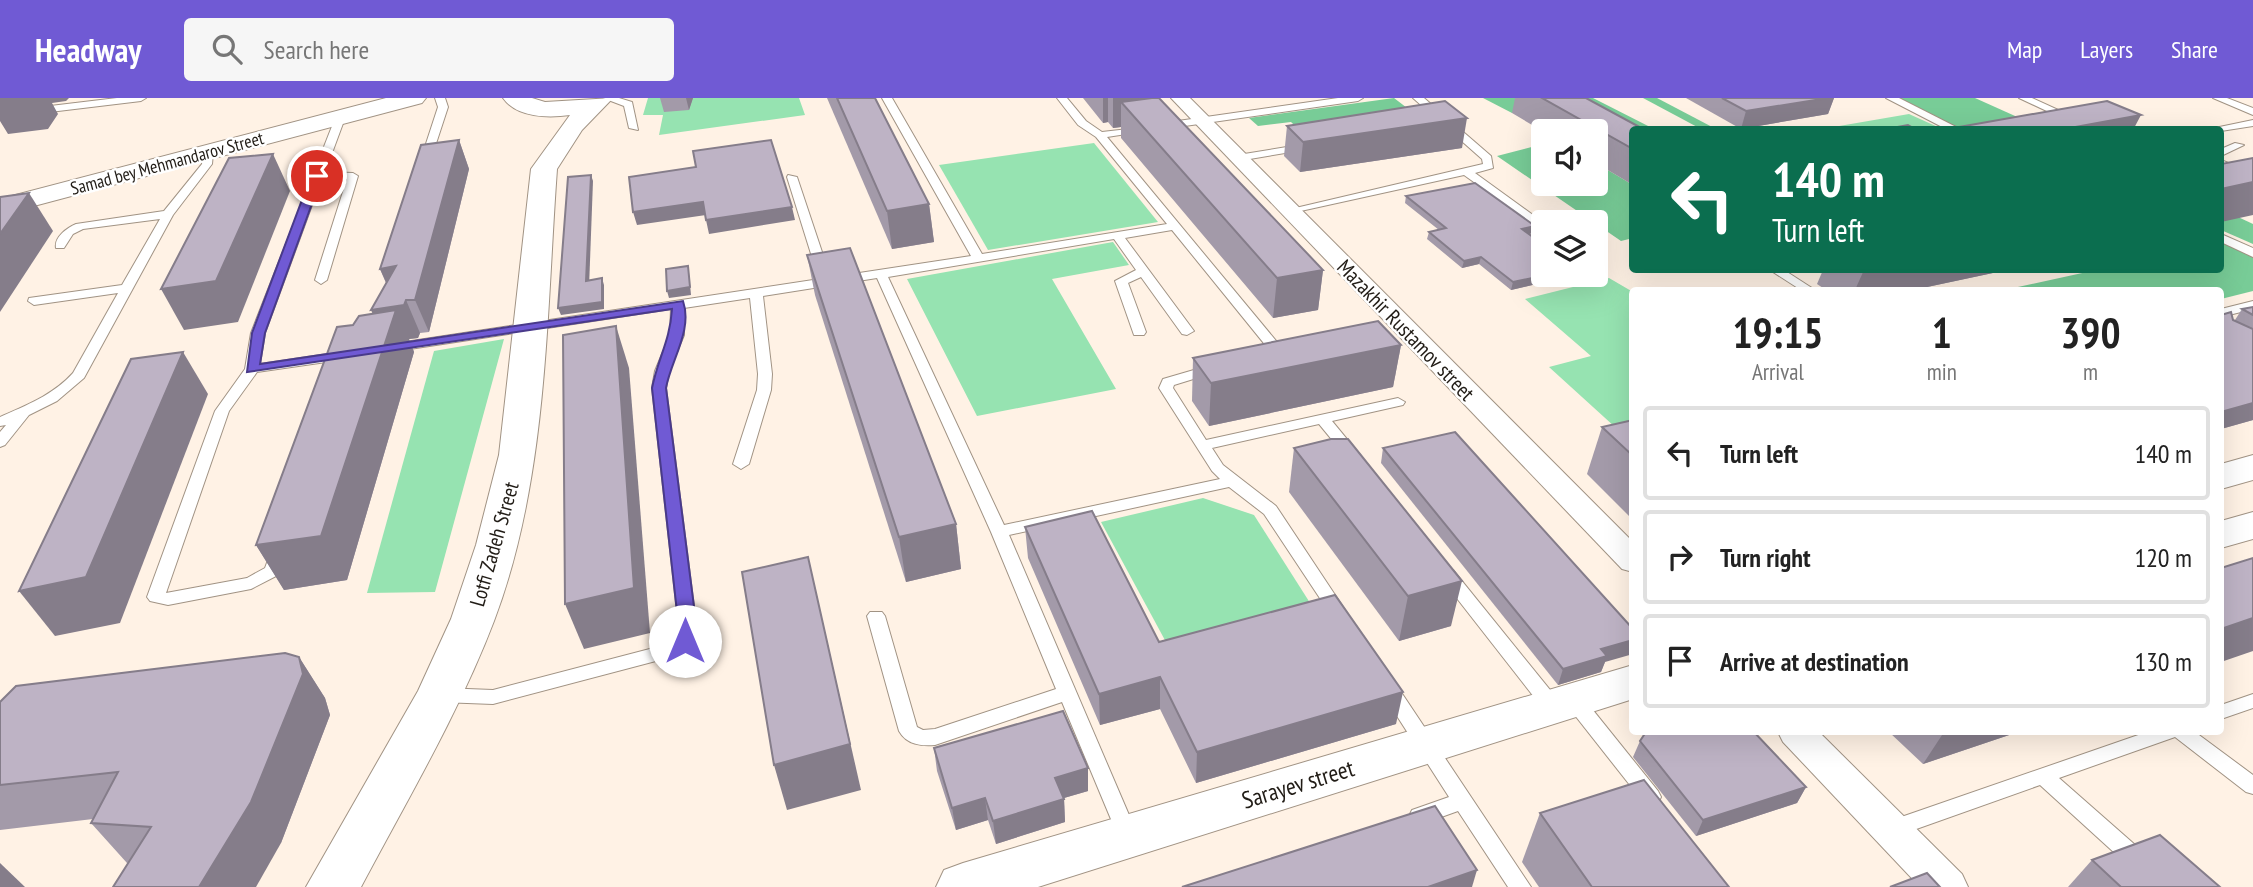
<!DOCTYPE html>
<style>
:root{--surface:#fff;--page:#f6f6f6;--text:#222;--muted:#767676;--line:#e0e0e0;--accent:#705ad4}
body{margin:0;font-family:"PT Sans Narrow",sans-serif;background:var(--page);color:var(--text);height:100vh;display:flex;flex-direction:column;font-size:26px;white-space:nowrap}
*{box-sizing:border-box;margin:0}
p{font-size:23px;color:var(--muted)}
.icon{flex:none;width:38px;height:38px;fill:none;stroke:currentColor;stroke-width:2;stroke-linecap:round;stroke-linejoin:round}
.map{position:relative;flex:1;overflow:hidden}
.details{position:absolute;left:1629px;top:189px;width:595px;height:448px;display:flex;flex-direction:column;background:var(--surface);border-radius:7px;box-shadow:0 7px 28px #0002}
.details>*{flex:none}
.banner{position:absolute;left:1629px;top:28px;width:595px;height:147px;border-radius:7px;box-shadow:0 7px 28px #0002;background:#0b6e4f;color:#fff;overflow:hidden}
.buttons{position:absolute;left:1531px;top:21px;display:grid;gap:14px}
.buttons a{display:grid;place-items:center;width:77px;height:77px;border-radius:7px;background:var(--surface);box-shadow:0 7px 28px #0002;font-size:35px}
.pin{position:absolute;display:grid;place-items:center;width:60px;height:60px;color:#fff;margin:-30px;border:4px solid #fff;border-radius:50%;box-shadow:0 2px 7px #0007}
.me{position:absolute;width:77px;margin:-38px;rotate:0deg;stroke-linejoin:round;filter:drop-shadow(0 0 5px #0008)}
.turn{display:flex;align-items:center;gap:24px;height:147px;padding:0 28px;font-size:32px}
.turn .icon{width:91px;height:91px;stroke-width:2.5}
.turn b{display:block;font-size:49px;line-height:60px}
.eta{display:flex;justify-content:space-evenly;align-items:center;height:119px;text-align:center}
.eta b{font-size:42px;font-weight:600;line-height:49px}
ul{padding:0;list-style:none}
li{display:flex;align-items:center;gap:21px;height:94px;margin:0 14px 10px;padding:0 14px;border:4px solid var(--line);border-radius:7px}
li div{flex:1}
li b{display:block;font-size:26px}
li em{font-style:normal}
header{display:flex;align-items:center;gap:42px;box-sizing:border-box;height:98px;padding:0 35px;background:var(--accent);color:#fff}
header strong{font-size:33px}
nav{display:flex;gap:38px;margin-inline-start:auto;font-size:24px}
.search{width:490px;height:63px;background:var(--page);display:flex;align-items:center;gap:18px;box-sizing:border-box;padding:0 24px;border-radius:7px;color:var(--muted);font-size:26px}
.map>svg:first-child{display:block}
.green{fill:#96e3b1}
.forest{fill:#78cc97}
.lines{fill:none;stroke-linecap:round;stroke-linejoin:round}
.service-casing{stroke:#a19384;stroke-width:2}
.minor-casing{stroke:#a19384;stroke-width:2}
.tertiary-casing{stroke:#a19384;stroke-width:2}
.secondary-casing{stroke:#a19384;stroke-width:2}
.service{fill:#fff;fill-rule:evenodd}
.minor{fill:#fff;fill-rule:evenodd}
.tertiary{fill:#fff;fill-rule:evenodd}
.secondary{fill:#fff;fill-rule:evenodd}
.wall{fill:#a39aa9}
.shaded-wall{fill:#857d8a}
.building{fill:#beb3c5;stroke:#857d8a;stroke-width:2}
.route{fill:#705ad4;stroke:#493a8a;stroke-width:2}
.labels{text-anchor:middle;dominant-baseline:central;stroke-width:5;stroke-linejoin:round;paint-order:stroke}
.far-street-label{font-size:18px;fill:#211c16;stroke:#fff}
.street-label{font-size:21px;fill:#211c16;stroke:#fff}
.near-street-label{font-size:24px;fill:#211c16;stroke:#fff}
</style>
<header>
<strong>Headway</strong>
<div class="search"><svg class="icon" aria-label="search" viewBox="0 0 24 24"><circle cx="10" cy="10" r="6"/><path d="M15 15l6 6"/></svg>Search here</div>
<nav><a>Map</a><a>Layers</a><a>Share</a></nav>
</header>
<div class="map">
<svg width="2253" height="789" viewBox="0 0 2253 789">
<rect width="100%" height="100%" fill="#fff2e5"/>
<!-- green -->
<g class="green">
<polygon points="648,0 799,0 805,17 659,37 663,17 643,17"/>
<polygon points="1909,16 1940,30 1816,32"/>
<polygon points="1094,45 1158,124 988,152 939,67"/>
<polygon points="1113,144 1129,167 1052,181 1116,291 977,318 907,181"/>
<polygon points="1609,180 1633,194 1633,337 1626,339 1549,269 1591,258 1525,201"/>
<polygon points="504,241 435,494 367,495 434,253"/>
<polygon points="1203,400 1254,417 1319,519 1173,557 1101,424"/>
</g>
<!-- forest -->
<g class="forest">
<polygon points="1394,0 1428,26 1312,44 1291,24 1258,28 1249,20"/>
<polygon points="1483,0 1593,0 1654,31 1633,32 1543,9 1512,15"/>
<polygon points="1643,0 1657,0 1716,31 1701,31"/>
<polygon points="1890,0 1975,0 2044,31 1956,31"/>
<polygon points="1543,46 1544,86 1596,86 1596,65 1633,87 1633,140 1621,143 1497,58"/>
<polygon points="2221,111 2253,126 2253,146 2221,132"/>
<polygon points="2221,143 2253,159 2253,193 2221,201 2221,192 2004,192 2096,172 2221,172"/>
</g>
<g class="lines">
<!-- service casing -->
<g class="service-casing">
<g id="service">
<polygon points="117,0 146,0 141,3 0,20 0,14"/>
<polygon points="435,0 445,0 448,9 430,64 425,67 420,64 438,9"/>
<polygon points="603,0 619,0 632,4 638,32 629,30 624,8"/>
<path d="M882,0H892L982,156L1167,126L1096,39L1078,27L1057,0H1067L1086,23L1102,34L1146,29V33L1107,39L1287,256L1280,260L1275,259L1172,132L1125,140L1194,233L1187,237L1182,236L1141,179L1128,185L1146,234L1144,237H1134L1115,183L1136,172L1114,141L888,179L1004,427L1220,381L1212,373L1159,290L1163,281L1211,267L1216,268L1218,271L1216,274L1174,287L1173,290L1206,342L1398,300L1405,304L1403,307L1332,323L1360,357L1352,362L1347,360L1319,326L1212,350L1223,367L1276,408L1345,512L1348,516L1345,520H1333L1264,416L1229,389L1009,437L1138,738L1135,744L1128,747L1121,744L1118,738L1062,604L935,647C921,648 907,647 899,633L867,518L870,514H882L885,518L917,629L923,632L935,631L1056,591L991,434L877,180L763,198L772,276L771,292L749,366L741,371L733,366L757,292L758,276L750,200L684,210V237L669,273L666,290L697,532L691,548L671,559L493,606L441,604L434,602L432,597L434,592L441,590L493,592L665,547L677,539L679,532L652,290L655,273L670,237L671,211L390,254L385,253L383,250L385,247L971,158Z"/>
<polygon points="1338,0 1363,0 1358,3 1164,31 1159,28 1164,25"/>
<polygon points="1413,0 1424,0 1491,58 1493,70 1475,75 1544,125 1544,134 1464,77 1287,116 1287,112 1483,66 1482,61"/>
<polygon points="1886,0 1899,0 1962,32 1948,32"/>
<polygon points="2019,0 2032,0 2102,32 2087,32"/>
<polygon points="2213,0 2227,0 2253,10 2253,17"/>
<polygon points="336,18 345,20 325,74 353,75 358,78 327,182 321,186 315,182 347,81 322,80 265,235 260,266 347,253 354,257 347,261 257,274 229,313 166,495 247,480 265,470 272,451 278,449 286,455 278,477 251,491 168,507 150,503 147,499 215,313 245,271 251,235"/>
<polygon points="2253,22 2253,28 2221,33 2205,32"/>
<polygon points="2235,45 2244,47 2221,58 2221,51"/>
<polygon points="1305,46 1309,47 1309,51 1238,63 1233,60 1238,57"/>
<path d="M204,53L213,55L212,66L173,117L84,280L57,303L29,317L5,347L0,349V334L6,327L0,328V319C27,307 53,297 73,275L118,195L34,207L28,203L29,200L122,187L160,121L83,131L73,136L64,150H56C54,139 67,130 76,126L164,113L202,66Z"/>
<polygon points="2221,62 2253,75 2253,82 2221,69"/>
<polygon points="788,77 797,79 829,175 827,178 819,178 817,175 787,79"/>
<polygon points="2221,136 2253,150 2253,159 2221,144"/>
<polygon points="1770,172 1784,172 1815,192 1801,192"/>
<polygon points="2253,203 2253,211 2221,219 2221,211"/>
<polygon points="1447,470 1453,472 1559,603 1561,608 1559,613 1552,615 1545,613 1441,480 1439,476 1441,472"/>
<polygon points="1388,583 1395,585 1531,789 1508,789 1458,713 1419,727 1412,724 1409,718 1412,712 1449,699 1379,590 1381,585"/>
<polygon points="1573,594 1580,596 1658,693 1661,699 1658,705 1651,707 1644,705 1566,606 1564,601 1566,596"/>
<polygon points="2253,596 2253,610 2221,621 2221,607"/>
<polygon points="2147,634 2195,634 2253,677 2253,696 2246,694 2175,639 2059,680 2175,782 2178,789 2152,789 2040,687 1891,740 1884,737 1881,731 1884,725"/>
</g>
</g>
<!-- minor casing -->
<g class="minor-casing">
<g id="minor">
<polygon points="1171,0 1190,0 1633,444 1633,474 1622,471"/>
<polygon points="1778,634 1819,634 1962,776 1968,789 1920,789 1783,644"/>
</g>
</g>
<!-- tertiary casing -->
<g class="tertiary-casing">
<g id="tertiary">
<polygon points="2253,357 2253,382 2221,391 2221,366"/>
<polygon points="2253,414 2253,441 2221,450 2221,423"/>
<polygon points="1633,567 1633,601 1038,789 936,789 944,772 963,765"/>
</g>
</g>
<!-- secondary casing -->
<g class="secondary-casing">
<g id="secondary">
<polygon points="386,0 426,0 422,5 0,117 0,101"/>
<path d="M503,0H532L545,4L613,0L582,32L557,71C546,221 548,380 494,523C459,615 407,702 361,789H306L418,593L451,521L476,447L499,357L531,71L570,17C549,20 517,20 503,0Z"/>
</g>
</g>
<!-- service -->
<use href="#service" class="service"/>
<!-- minor -->
<use href="#minor" class="minor"/>
<!-- tertiary -->
<use href="#tertiary" class="tertiary"/>
<!-- secondary -->
<use href="#secondary" class="secondary"/>
</g>
<!-- wall -->
<g class="wall">
<polygon points="660,0 693,0 689,12 664,14"/>
<polygon points="827,0 875,0 929,106 934,144 892,151"/>
<polygon points="1083,0 1149,0 1323,172 1318,212 1273,220 1121,40 1121,29 1113,30 1108,24 1103,25"/>
<polygon points="1515,0 1586,0 1633,32 1633,87 1596,65 1596,33 1544,33 1544,34 1512,15"/>
<polygon points="1686,0 1834,0 1828,16 1741,31"/>
<polygon points="1287,28 1462,50 1300,74 1284,58"/>
<polygon points="459,42 469,71 429,234 420,235 418,240 409,241 414,254 347,482 284,492 256,447 373,216 386,185 380,171"/>
<polygon points="1406,98 1533,135 1529,136 1544,177 1574,177 1511,192 1479,166 1462,170 1427,141 1429,134 1439,132 1405,105"/>
<polygon points="807,157 956,426 961,471 906,484 815,197"/>
<polygon points="1823,172 2007,172 1913,192 1826,192 1817,186"/>
<polygon points="2253,209 2253,322 2221,331 2235,222 2242,211"/>
<polygon points="1401,247 1393,289 1209,328 1192,303 1193,260"/>
<polygon points="1633,322 1633,422 1587,376 1602,329"/>
<polygon points="1294,350 1451,528 1399,543 1289,394"/>
<polygon points="1383,350 1605,564 1601,574 1558,587 1381,365"/>
<polygon points="1025,429 1159,544 1396,626 1196,685 1160,611 1100,627 1028,460"/>
<polygon points="299,559 325,600 330,617 281,745 127,765 91,725 93,721 0,732 0,604"/>
<polygon points="1889,634 2018,634 1923,666"/>
<polygon points="1640,643 1806,689 1797,705 1696,738 1633,659"/>
<polygon points="934,650 1088,693 1064,700 1065,724 996,746 988,722 956,732 937,673"/>
<polygon points="1540,715 1729,789 1539,789 1522,764"/>
<polygon points="2092,762 2220,789 2068,789"/>
</g>
<!-- shaded-wall -->
<g class="shaded-wall">
<polygon points="0,0 69,0 66,3 52,5 58,16 48,31 8,36 0,23"/>
<polygon points="686,0 693,0 689,12"/>
<polygon points="1103,0 1108,0 1108,24 1103,25"/>
<polygon points="1113,0 1149,0 1121,4 1121,29 1113,30"/>
<polygon points="1828,0 1834,0 1828,16 1741,31 1746,13"/>
<polygon points="2141,17 2133,32 2059,32"/>
<polygon points="1467,20 1462,50 1300,74 1303,44"/>
<polygon points="459,42 469,71 429,234 415,202"/>
<polygon points="273,56 290,93 238,224 184,232 161,191"/>
<polygon points="591,77 593,83 589,190 586,183"/>
<polygon points="2253,84 2253,117 2221,124 2221,91"/>
<polygon points="29,95 53,133 0,214 0,136"/>
<polygon points="703,104 706,117 637,127 633,114"/>
<polygon points="929,106 934,144 892,151 887,113"/>
<polygon points="792,109 795,122 709,136 706,122"/>
<polygon points="1535,128 1533,135 1520,138 1522,131"/>
<polygon points="1481,159 1479,166 1462,170 1464,163"/>
<polygon points="396,168 394,202 380,171"/>
<polygon points="688,168 689,175 691,197 669,200 667,193"/>
<polygon points="1323,172 1318,212 1273,220 1277,180"/>
<polygon points="1864,172 2007,172 1913,192 1855,192"/>
<polygon points="1547,177 1574,177 1511,192 1513,184"/>
<polygon points="602,180 604,187 604,211 561,217 558,210"/>
<polygon points="406,202 420,235 418,240 409,241 414,254 347,482 284,492 256,447 385,244 371,212"/>
<polygon points="616,228 629,270 650,535 584,551 565,506"/>
<polygon points="1401,247 1393,289 1209,328 1211,285"/>
<polygon points="183,254 208,296 120,525 55,538 19,493"/>
<polygon points="2253,305 2253,322 2221,331 2221,314"/>
<polygon points="956,426 961,471 906,484 899,439"/>
<polygon points="808,459 861,692 787,712 774,667"/>
<polygon points="1462,483 1451,528 1399,543 1408,498"/>
<polygon points="2253,520 2253,553 2221,564 2221,531"/>
<polygon points="1633,542 1633,556 1605,564 1601,574 1558,587 1563,571 1601,551"/>
<polygon points="299,559 325,600 330,617 281,745 256,789 199,789"/>
<polygon points="1160,579 1160,611 1100,627 1099,596"/>
<polygon points="1403,594 1396,626 1196,685 1197,654"/>
<polygon points="1944,634 2018,634 1923,666"/>
<polygon points="1088,670 1088,693 1057,702 1055,680"/>
<polygon points="1806,689 1797,705 1696,738 1703,722"/>
<polygon points="985,700 988,722 956,732 952,710"/>
<polygon points="1064,701 1065,724 996,746 993,723"/>
<polygon points="0,765 25,789 0,789"/>
<polygon points="1477,772 1472,789 1428,789"/>
</g>
<!-- building -->
<g class="building">
<polygon points="837,0 875,0 929,106 887,113"/>
<polygon points="1152,0 1159,0 1323,172 1277,180 1121,4"/>
<polygon points="1542,0 1586,0 1645,32 1633,32 1633,51"/>
<polygon points="1722,0 1828,0 1746,13"/>
<polygon points="1445,3 1467,20 1303,44 1287,28"/>
<polygon points="2107,3 2141,17 2059,32 1942,32"/>
<polygon points="1908,27 1917,32 1881,32"/>
<polygon points="459,42 415,202 406,202 404,207 371,212 396,168 380,171 421,47"/>
<polygon points="771,42 792,109 706,122 703,104 633,114 629,79 696,69 693,53"/>
<polygon points="273,56 216,183 161,191 229,60"/>
<polygon points="2253,60 2253,84 2221,91 2221,66"/>
<polygon points="591,77 586,183 602,180 602,204 558,210 568,79"/>
<polygon points="1475,85 1535,128 1522,131 1544,147 1544,177 1547,177 1513,184 1481,159 1464,163 1429,134 1446,130 1406,98"/>
<polygon points="29,95 0,136 0,99"/>
<polygon points="850,150 956,426 899,439 807,157"/>
<polygon points="688,168 690,189 667,193 666,171"/>
<polygon points="2253,209 2253,217 2242,211"/>
<polygon points="396,212 321,438 256,447 337,229 353,227 359,218"/>
<polygon points="2231,214 2233,222 2253,231 2253,305 2221,314 2221,217"/>
<polygon points="1378,223 1401,247 1211,285 1193,260"/>
<polygon points="616,228 634,490 565,506 563,237"/>
<polygon points="183,254 86,479 19,493 131,261"/>
<polygon points="1633,322 1633,358 1602,329"/>
<polygon points="1455,334 1633,531 1633,542 1601,551 1607,558 1563,571 1383,350"/>
<polygon points="1331,341 1348,341 1462,483 1408,498 1294,350"/>
<polygon points="1092,413 1159,544 1335,497 1403,594 1197,654 1160,579 1099,596 1025,429"/>
<polygon points="808,459 850,646 774,667 742,474"/>
<polygon points="2253,460 2253,520 2221,531 2221,470"/>
<polygon points="285,555 299,559 303,576 251,704 199,789 113,789 151,729 91,725 118,674 0,687 0,604 16,588"/>
<polygon points="1063,613 1088,670 1055,680 1064,701 993,723 985,700 952,710 934,650"/>
<polygon points="1646,634 1754,634 1806,689 1703,722 1640,643"/>
<polygon points="1644,682 1729,789 1592,789 1540,715"/>
<polygon points="1435,708 1477,772 1428,789 1182,789"/>
<polygon points="2160,737 2220,789 2121,789 2092,762"/>
<polygon points="1927,775 1940,789 1890,789"/>
</g>
<!-- route -->
<path class="route" d="M317,74L322,78L265,235L260,266L683,203C693,232 671,262 666,290L697,532L691,547L685,549L676,543L679,532L652,290C658,260 670,243 672,211L247,274L252,235L311,78Z"/>
<g class="labels">
<!-- far-street labels -->
<g class="far-street-label">
<text transform="translate(167 65) rotate(-15)">Samad bey Mehmandarov Street</text>
</g>
<!-- street labels -->
<g class="street-label">
<text transform="translate(1406 232) rotate(46)">Mazakhir Rustamov street</text>
<text transform="translate(494 446) rotate(-74)">Lotfi Zadeh Street</text>
</g>
<!-- near-street labels -->
<g class="near-street-label">
<text transform="translate(1298 686) rotate(-17)">Sarayev street</text>
</g>
</g>
</svg>
<div class="buttons">
<a><svg class="icon" aria-label="sound" viewBox="0 0 24 24"><path d="M4 9h4l5-4v14l-5-4H4zM17 9q2 3 0 6"/></svg></a>
<a><svg class="icon" aria-label="layers" viewBox="0 0 24 24"><path d="M12 4l9 5-9 5-9-5zM3 14l9 5 9-5"/></svg></a>
</div>
<div class="pin" style="left:317px;top:78px;background:#d93025"><svg class="icon" aria-label="arrive" viewBox="0 0 24 24"><path d="M6 21V4h12l-3 4 3 4H6"/></svg></div>
<svg class="me" style="left:685px;top:543px" viewBox="-20 -20 40 40"><circle r="19" fill="#fff"/><path d="M0-13L10 11 0 6-10 11z" fill="#705ad4"/></svg>
<div class="banner">
<div class="turn"><svg class="icon" aria-label="left" viewBox="0 0 24 24"><path d="M17 20v-9H6M10 6l-5 5 5 5"/></svg><div><b>140 m</b>Turn left</div></div>
</div>
<section class="details">
<div class="eta">
<div><b>19:15</b><p>Arrival</p></div>
<div><b>1</b><p>min</p></div>
<div><b>390</b><p>m</p></div>
</div>
<ul>
<li><svg class="icon" aria-label="left" viewBox="0 0 24 24"><path d="M17 20v-9H6M10 6l-5 5 5 5"/></svg><div><b>Turn left</b></div><em>140 m</em></li>
<li><svg class="icon" aria-label="right" viewBox="0 0 24 24"><path d="M7 20v-9h11M14 6l5 5-5 5"/></svg><div><b>Turn right</b></div><em>120 m</em></li>
<li><svg class="icon" aria-label="arrive" viewBox="0 0 24 24"><path d="M6 21V4h12l-3 4 3 4H6"/></svg><div><b>Arrive at destination</b></div><em>130 m</em></li>
</ul>
</section>
</div>
